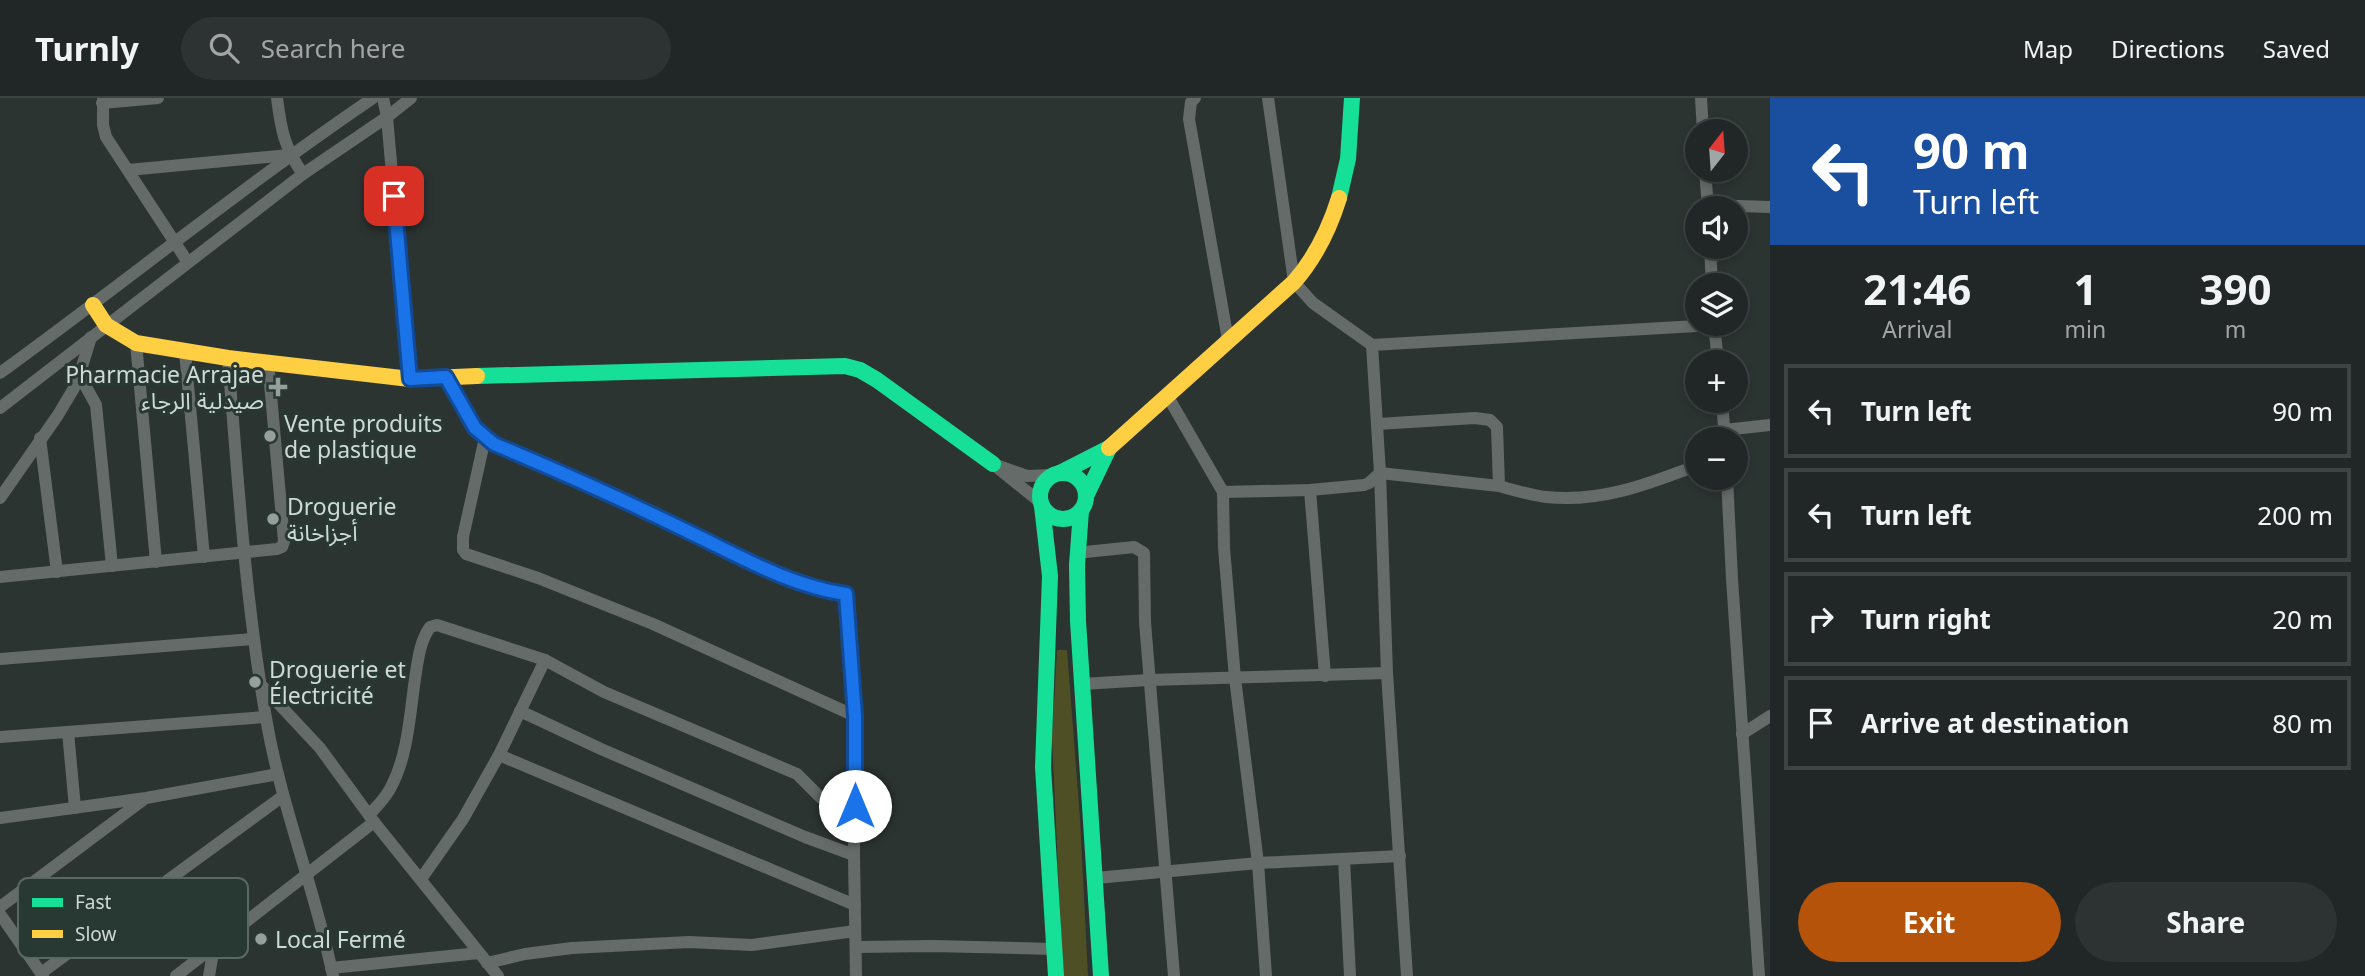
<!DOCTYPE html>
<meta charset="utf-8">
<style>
:root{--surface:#212726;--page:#2d3332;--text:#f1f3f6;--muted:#a2a5a7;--line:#3e4443;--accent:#b45309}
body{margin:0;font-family:"Noto Sans","Noto Sans Arabic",sans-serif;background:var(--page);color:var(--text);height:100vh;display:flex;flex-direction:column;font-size:26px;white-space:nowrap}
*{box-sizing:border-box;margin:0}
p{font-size:23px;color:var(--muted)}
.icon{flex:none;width:38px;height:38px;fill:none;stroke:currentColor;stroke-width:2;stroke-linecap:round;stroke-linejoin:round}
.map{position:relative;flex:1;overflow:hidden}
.sheet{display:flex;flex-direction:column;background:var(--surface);width:595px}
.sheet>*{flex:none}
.top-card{background:#1a4fa0;color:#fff;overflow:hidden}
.needle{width:46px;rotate:17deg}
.controls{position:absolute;left:1685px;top:21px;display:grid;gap:14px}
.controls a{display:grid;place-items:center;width:63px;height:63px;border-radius:50%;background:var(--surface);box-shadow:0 4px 10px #0003,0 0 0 2px var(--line);font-size:35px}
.pin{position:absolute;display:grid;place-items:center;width:60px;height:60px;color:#fff;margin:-30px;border-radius:14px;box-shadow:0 4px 10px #0006}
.me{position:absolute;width:77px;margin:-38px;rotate:0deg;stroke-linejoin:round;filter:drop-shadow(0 0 5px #0008)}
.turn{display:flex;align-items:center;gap:24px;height:147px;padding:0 28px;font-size:32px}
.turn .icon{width:91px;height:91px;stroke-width:2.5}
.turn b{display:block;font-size:49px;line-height:60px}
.eta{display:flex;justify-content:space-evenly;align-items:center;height:119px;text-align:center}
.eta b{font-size:42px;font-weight:700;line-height:49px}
.primary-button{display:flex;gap:14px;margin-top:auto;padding:14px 28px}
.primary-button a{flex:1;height:80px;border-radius:42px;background:var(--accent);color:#fff;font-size:28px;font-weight:700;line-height:80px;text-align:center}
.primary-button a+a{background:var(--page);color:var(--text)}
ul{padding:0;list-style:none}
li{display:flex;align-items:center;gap:21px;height:94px;margin:0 14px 10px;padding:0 14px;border:4px solid var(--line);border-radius:0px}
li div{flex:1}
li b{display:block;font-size:26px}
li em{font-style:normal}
header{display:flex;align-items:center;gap:42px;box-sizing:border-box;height:98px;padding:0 35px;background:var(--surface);border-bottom:2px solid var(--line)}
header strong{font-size:33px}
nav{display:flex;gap:38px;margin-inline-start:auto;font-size:24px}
.search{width:490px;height:63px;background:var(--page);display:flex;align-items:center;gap:18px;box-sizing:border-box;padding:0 24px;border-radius:38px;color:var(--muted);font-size:26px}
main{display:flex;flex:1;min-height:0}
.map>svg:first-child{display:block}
.green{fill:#4f4f26}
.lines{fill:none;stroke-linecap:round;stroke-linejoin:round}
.street{stroke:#656b69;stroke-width:12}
.fast{stroke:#16e098;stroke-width:16}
.slow{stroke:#ffcf43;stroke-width:16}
.route-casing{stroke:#114b97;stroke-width:18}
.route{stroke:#1a73e8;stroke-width:12}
.poi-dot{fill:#979f9d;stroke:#283833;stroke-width:2.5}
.labels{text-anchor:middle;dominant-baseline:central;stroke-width:6;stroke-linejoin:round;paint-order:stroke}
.poi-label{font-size:23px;fill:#d0d9d6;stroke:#283833;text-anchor:start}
.key{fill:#283833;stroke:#5a6864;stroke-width:2}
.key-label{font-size:19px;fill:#d0d9d6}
</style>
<header>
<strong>Turnly</strong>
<div class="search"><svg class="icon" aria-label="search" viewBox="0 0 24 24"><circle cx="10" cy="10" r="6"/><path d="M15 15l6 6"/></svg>Search here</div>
<nav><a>Map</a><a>Directions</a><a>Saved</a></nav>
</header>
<main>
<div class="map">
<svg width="1770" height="878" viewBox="0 0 1770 878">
<rect width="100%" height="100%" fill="#2c3432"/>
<!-- green -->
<polygon class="green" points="1057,552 1067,552 1080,721 1088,878 1063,878 1052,640"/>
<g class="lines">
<!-- street -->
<g class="street">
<polyline points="103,0 103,27 106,39 187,163"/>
<path d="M277,0C281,32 284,49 303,76"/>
<polyline points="383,0 387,19 410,281"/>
<polyline points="1195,0 1191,4 1189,21 1228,242"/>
<polyline points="1268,0 1294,184 1313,205 1372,247 1714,227"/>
<polyline points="1701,0 1703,33"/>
<polyline points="102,5 158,0"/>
<polyline points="128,72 289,57"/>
<polyline points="1705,72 1708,110"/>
<polyline points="1707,107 1770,109"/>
<polyline points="1710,149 1712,187"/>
<polyline points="1714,226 1718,264"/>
<polyline points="136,245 156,464"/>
<polyline points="1372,247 1380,375 1387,575 1407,878"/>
<polyline points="185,254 204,459"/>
<path d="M228,260C238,380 245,501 266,620C281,708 315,791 333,878"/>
<path d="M0,275C125,184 245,87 373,0"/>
<polyline points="80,278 96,307 112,468"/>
<path d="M446,279L476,330L494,346C561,375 628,404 693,436C743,460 791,488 846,496L855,618L854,757L856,878"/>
<polyline points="1167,297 1223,394 1310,392 1364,387 1369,385 1380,375 1499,388 1497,329 1490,322 1475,320 1377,326"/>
<polyline points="1722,303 1725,341"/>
<polyline points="0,310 303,76 387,19 411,0"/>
<polyline points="1724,332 1770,327"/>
<polyline points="40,340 57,474"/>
<polyline points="485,340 463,439 463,452 466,456 538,480 653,526 855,618"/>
<polyline points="1727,380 1732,481 1759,878"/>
<path d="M1499,388C1514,392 1530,397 1546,399C1600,405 1648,386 1698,367"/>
<polyline points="1310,392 1325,578"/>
<polyline points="1223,394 1224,450 1235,580 1258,765 1266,878"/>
<polyline points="0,400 58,317 77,285 91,239"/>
<polyline points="1040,404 993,366 1027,378 1053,377"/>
<polyline points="1076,455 1134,449 1144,455 1145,524 1174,878"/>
<polyline points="0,479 277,451 282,449 284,443 268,263"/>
<polyline points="0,561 253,541"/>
<polyline points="1082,586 1149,582 1387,575"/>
<polyline points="262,588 320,650 374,724 498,878"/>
<polyline points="520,613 601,651 805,739 854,757"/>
<polyline points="68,634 75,710"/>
<polyline points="1742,636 1770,618"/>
<polyline points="0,639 265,619"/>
<polyline points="499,657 545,562 604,594 797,676 821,700 855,708"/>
<path d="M369,717C377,708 387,699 392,687C408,656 410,615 415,581C418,563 419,545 430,529L437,527L545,562"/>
<polyline points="0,720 146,700 278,676"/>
<polyline points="1344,761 1350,878"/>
<polyline points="1096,780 1258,765 1400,758"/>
<polyline points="421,781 463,721 499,657 855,807"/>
<polyline points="0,809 143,702"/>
<polyline points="0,816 43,878"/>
<polyline points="856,849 933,848 1055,851"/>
<polyline points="487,865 525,856 572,850 689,844 752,847 855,833"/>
<polyline points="331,870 479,855"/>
<polyline points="41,875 283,698"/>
<polyline points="176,878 374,724"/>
<polyline points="209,878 214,849"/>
</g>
<!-- fast -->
<g class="fast">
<polyline points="1339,100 1348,61 1352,0"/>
<polyline points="477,278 845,268 860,272 877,282 993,366"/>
<circle cx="1063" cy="398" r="23"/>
<polyline points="1060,375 1109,350 1086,398"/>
<polyline points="1042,408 1050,478 1043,669 1056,878"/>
<polyline points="1081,413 1077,467 1078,523 1101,878"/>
</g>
<!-- slow -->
<g class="slow">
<polyline points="93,207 106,227 136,245 228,260 410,281 477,278"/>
<path d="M1109,350L1294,184C1316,159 1329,132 1339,100"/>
</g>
</g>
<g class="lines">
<!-- route casing -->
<g class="route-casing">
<path id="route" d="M394,98L410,281L446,279L475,330L494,346C561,374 628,404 693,436C743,460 791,488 846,496L855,618V708"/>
</g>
<!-- route -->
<use href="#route" class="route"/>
</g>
<!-- markers -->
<g class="poi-dot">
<path d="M274.5 278.5h7v7h7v7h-7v7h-7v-7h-7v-7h7z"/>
<circle cx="270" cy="338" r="7"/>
<circle cx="273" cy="421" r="7"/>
<circle cx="255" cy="584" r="7"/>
<circle cx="261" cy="841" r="7"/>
</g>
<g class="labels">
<!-- poi labels -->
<g class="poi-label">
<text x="264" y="276" text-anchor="end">Pharmacie Arrajae<tspan x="264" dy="26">صيدلية الرجاء</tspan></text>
<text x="284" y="325">Vente produits<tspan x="284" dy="26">de plastique</tspan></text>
<text x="287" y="408">Droguerie<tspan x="287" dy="26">أجزاخانة</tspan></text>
<text x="269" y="571">Droguerie et<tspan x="269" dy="26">Électricité</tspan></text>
<text x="275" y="841">Local Fermé</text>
</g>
</g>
<!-- legend -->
<rect x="18" y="780" width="230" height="80" rx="10" class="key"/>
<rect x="32" y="800" width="31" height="9" fill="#16e098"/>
<rect x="32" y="832" width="31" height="8" fill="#ffcf43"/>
<g class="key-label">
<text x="75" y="811">Fast</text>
<text x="75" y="843">Slow</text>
</g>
</svg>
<div class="controls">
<a><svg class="needle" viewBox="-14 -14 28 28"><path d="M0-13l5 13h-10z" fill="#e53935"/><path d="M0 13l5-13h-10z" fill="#a2a5a7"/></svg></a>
<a><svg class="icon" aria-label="sound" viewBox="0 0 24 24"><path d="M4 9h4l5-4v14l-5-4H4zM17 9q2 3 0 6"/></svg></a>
<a><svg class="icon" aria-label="layers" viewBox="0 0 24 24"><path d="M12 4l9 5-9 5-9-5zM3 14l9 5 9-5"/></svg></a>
<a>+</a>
<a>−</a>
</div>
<div class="pin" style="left:394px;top:98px;background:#d93025"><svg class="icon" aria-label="arrive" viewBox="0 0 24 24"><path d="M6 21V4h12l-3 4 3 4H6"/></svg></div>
<svg class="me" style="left:855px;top:708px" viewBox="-20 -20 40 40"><circle r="19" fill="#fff"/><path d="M0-13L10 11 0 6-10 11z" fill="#1a73e8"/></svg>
</div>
<section class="sheet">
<div class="top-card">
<div class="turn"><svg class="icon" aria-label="left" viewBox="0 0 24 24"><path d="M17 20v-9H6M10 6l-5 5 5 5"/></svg><div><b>90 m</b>Turn left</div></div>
</div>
<div class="eta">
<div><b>21:46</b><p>Arrival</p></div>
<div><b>1</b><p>min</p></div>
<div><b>390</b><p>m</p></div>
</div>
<ul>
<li><svg class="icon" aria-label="left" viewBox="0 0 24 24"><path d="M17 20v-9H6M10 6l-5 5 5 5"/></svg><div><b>Turn left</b></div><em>90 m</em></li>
<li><svg class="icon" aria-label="left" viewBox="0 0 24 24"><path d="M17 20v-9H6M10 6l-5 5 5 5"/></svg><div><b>Turn left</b></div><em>200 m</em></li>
<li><svg class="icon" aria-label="right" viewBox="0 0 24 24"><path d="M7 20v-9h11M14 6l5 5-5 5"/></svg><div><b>Turn right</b></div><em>20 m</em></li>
<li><svg class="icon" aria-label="arrive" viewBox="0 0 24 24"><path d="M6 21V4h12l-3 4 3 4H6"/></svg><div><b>Arrive at destination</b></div><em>80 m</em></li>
</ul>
<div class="primary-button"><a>Exit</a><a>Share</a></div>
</section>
</main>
